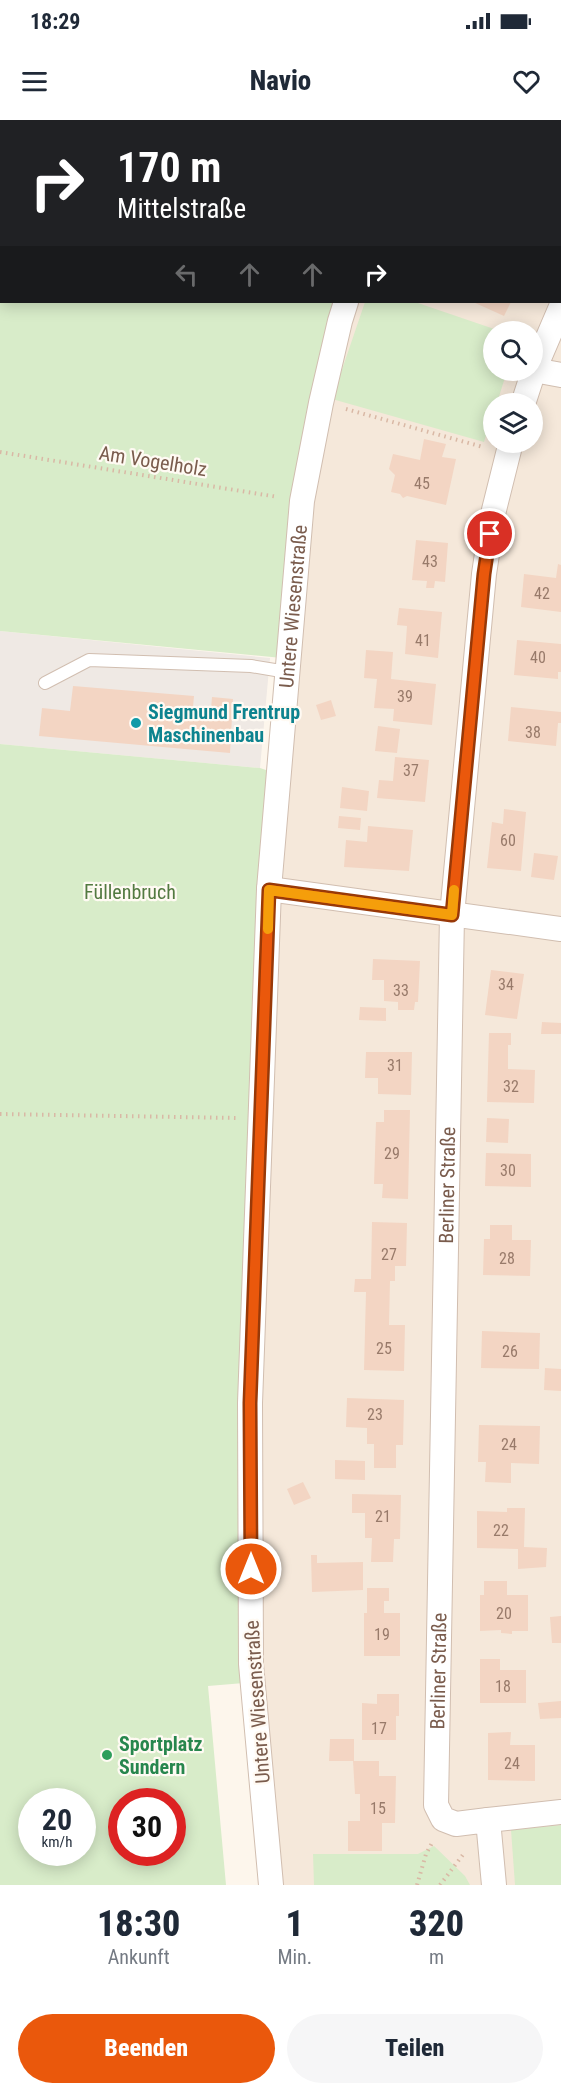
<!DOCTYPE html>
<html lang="de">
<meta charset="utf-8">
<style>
:root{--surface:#fff;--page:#f6f6f7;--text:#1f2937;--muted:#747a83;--accent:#ea580c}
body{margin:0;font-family:"Roboto Condensed",sans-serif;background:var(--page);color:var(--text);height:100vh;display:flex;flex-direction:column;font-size:22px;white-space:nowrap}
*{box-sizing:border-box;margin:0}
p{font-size:20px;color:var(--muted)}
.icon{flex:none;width:33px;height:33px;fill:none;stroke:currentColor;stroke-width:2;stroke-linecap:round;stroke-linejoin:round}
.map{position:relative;height:1765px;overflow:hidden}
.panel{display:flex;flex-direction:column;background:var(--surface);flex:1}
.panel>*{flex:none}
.banner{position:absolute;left:0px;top:0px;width:561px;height:183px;box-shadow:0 3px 15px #0003;background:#202124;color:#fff;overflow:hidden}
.fabs{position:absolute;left:483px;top:201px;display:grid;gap:12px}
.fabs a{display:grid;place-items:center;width:60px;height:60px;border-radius:50%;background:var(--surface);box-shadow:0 3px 15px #0003;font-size:30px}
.speed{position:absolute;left:18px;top:1668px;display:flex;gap:12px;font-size:30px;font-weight:700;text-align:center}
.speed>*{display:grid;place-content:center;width:78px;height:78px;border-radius:50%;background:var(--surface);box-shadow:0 3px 15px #0003;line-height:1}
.speed small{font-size:15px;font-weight:400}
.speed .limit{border:9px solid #d22;background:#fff;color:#111}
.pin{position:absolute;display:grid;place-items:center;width:51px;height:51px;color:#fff;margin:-26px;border:3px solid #fff;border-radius:50%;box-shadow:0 2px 6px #0007}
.me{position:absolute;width:66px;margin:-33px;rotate:0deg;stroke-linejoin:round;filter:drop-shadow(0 0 4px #0008)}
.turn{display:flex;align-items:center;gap:21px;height:126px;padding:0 18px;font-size:27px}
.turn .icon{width:78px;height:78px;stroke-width:2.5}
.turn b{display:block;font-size:42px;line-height:51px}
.lanes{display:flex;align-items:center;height:57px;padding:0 18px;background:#0003;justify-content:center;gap:30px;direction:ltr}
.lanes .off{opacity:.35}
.eta{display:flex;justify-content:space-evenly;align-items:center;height:102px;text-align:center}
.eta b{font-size:36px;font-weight:800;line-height:42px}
.cta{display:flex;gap:12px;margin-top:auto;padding:12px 18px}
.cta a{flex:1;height:69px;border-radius:36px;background:var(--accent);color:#fff;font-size:24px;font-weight:800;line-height:69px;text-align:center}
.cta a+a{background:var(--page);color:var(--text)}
.status{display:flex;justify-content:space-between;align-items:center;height:42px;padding:0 30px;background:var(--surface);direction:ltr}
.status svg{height:16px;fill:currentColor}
header{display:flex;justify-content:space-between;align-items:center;height:78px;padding:0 18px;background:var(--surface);font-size:27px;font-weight:800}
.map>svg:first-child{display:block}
.residential{fill:#f5e8da;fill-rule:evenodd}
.industrial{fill:#efe9e4}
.green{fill:#d8ecc9;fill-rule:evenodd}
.building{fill:#f3d5c3}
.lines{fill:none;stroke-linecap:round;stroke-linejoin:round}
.service-casing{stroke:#d1beb0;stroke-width:14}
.minor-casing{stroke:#d1beb0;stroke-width:26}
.path{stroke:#d9b8a5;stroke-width:4;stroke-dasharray:1.5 4.5;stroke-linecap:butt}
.service{stroke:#fff;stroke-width:12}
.minor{stroke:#fff;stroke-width:24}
.route-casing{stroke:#983908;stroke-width:15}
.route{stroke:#ea580c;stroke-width:10}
.slow{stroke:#f59e0b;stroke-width:10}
.culture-dot{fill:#0f9aa8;stroke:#fffaf3;stroke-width:2}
.leisure-dot{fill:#2e9e5b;stroke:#fffaf3;stroke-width:2}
.labels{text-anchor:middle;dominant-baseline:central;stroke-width:4.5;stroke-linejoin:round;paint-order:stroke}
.number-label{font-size:16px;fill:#987a6a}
.street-label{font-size:20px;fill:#7a5c4d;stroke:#fffaf3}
.culture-label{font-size:20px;font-weight:bold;fill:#0d838f;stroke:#fffaf3;text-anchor:start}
.park-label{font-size:20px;fill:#537a41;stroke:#fffaf3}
.leisure-label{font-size:20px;font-weight:bold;fill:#27864d;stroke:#fffaf3;text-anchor:start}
</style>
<div class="status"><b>18:29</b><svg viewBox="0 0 49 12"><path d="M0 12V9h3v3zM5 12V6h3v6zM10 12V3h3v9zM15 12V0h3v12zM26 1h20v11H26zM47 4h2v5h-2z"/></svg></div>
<header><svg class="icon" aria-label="menu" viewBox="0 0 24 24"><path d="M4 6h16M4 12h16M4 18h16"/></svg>Navio<svg class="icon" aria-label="heart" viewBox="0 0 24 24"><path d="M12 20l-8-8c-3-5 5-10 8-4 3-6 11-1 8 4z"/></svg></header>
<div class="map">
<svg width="561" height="1765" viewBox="0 0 561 1765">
<rect width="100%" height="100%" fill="#fdf6ec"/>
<!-- residential -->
<path class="residential" d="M405,0H561V1765H260V790L337,182H560V2L405,1ZM494,212H532V250H494ZM494,284H532V322H494Z"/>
<!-- industrial -->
<polygon class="industrial" points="0,511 270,538 260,648 0,624"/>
<!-- green -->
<g class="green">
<polygon points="0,0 402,0 2,2 2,182 337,182 282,538 0,511"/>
<polygon points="365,182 415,182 500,211 494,212 494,250 507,251 497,283 494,284 493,293 484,322 332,279"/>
<path d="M0,624L260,648L269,651L244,1563L208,1566L226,1765H0ZM32,1682H82V1732H32ZM122,1682H172V1732H122Z"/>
<polygon points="561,1705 561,1765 515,1765 511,1710"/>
<polygon points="434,1726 465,1756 470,1765 314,1765 313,1734 418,1734"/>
</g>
<!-- building -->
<g class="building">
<polygon points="473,182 511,182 504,196"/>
<polygon points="424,319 446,324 442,337 456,339 446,385 407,376 403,378 400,374 391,372 395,355 389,349 393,334 420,340"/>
<polygon points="416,420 448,423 445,462 435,461 434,468 426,468 427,461 412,460"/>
<polygon points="558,444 561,445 561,492 521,487 524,454 556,458"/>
<polygon points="399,488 442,492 438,538 405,534 407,506 397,505"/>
<polygon points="517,520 561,524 561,552 558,552 558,559 514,555"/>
<polygon points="366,530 393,532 391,559 436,564 432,605 393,601 394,589 374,588 377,559 364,558"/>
<polygon points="73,566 194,576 193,587 211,589 212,577 233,579 230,633 39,616 42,588 70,591"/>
<polygon points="331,580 336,596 321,600 316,585"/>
<polygon points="511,587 561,592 561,603 558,603 556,626 508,621"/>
<polygon points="378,606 400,609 397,633 375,631"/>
<polygon points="395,637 429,640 425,682 377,678 379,660 393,661"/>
<polygon points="342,667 369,671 367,691 340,688"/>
<polygon points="504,689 526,692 521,751 487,748 492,702 503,704"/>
<polygon points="339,696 361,698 360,710 338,708"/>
<polygon points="368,706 413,710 409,751 344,747 346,720 367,722"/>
<polygon points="534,733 558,736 554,760 531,757"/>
<polygon points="373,839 420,841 418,882 415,882 414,890 398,890 398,882 384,881 384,860 372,860"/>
<polygon points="491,850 524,854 517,899 485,895"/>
<polygon points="360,887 386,888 386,901 359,900"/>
<polygon points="542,902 561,903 561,914 541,914"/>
<polygon points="489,913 511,913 511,925 508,925 508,949 535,950 534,983 487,982"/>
<polygon points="366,932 412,932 411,975 378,974 378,958 365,958"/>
<polygon points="384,990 410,990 408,1079 382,1078 383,1064 374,1064 376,1002 384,1002"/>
<polygon points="487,998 509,999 508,1023 486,1022"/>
<polygon points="486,1033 531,1034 531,1067 485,1066"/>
<polygon points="372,1102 407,1103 406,1146 395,1146 395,1161 390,1161 389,1205 405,1205 404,1251 364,1250 366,1172 354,1172 355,1159 371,1159"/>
<polygon points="490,1105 512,1105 512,1120 531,1120 530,1156 483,1155 484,1119 490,1119"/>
<polygon points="482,1211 540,1213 539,1249 481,1248"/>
<polygon points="545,1248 561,1249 561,1271 544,1270"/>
<polygon points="347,1278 404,1280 403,1325 396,1325 396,1348 374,1348 374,1324 367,1324 367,1308 346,1307"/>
<polygon points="479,1305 540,1306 539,1344 511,1343 511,1363 485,1362 486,1342 478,1342"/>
<polygon points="335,1340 365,1341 365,1360 335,1359"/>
<polygon points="303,1362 311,1378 294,1385 287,1369"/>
<polygon points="352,1374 401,1375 400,1419 394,1419 393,1442 371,1442 372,1418 365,1418 365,1393 352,1393"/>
<polygon points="507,1388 525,1388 524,1427 547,1428 546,1447 518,1449 518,1429 477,1428 477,1391 507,1392"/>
<polygon points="311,1435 317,1435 317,1443 363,1442 363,1470 312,1472"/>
<polygon points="484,1461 507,1461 507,1475 528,1475 528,1511 512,1511 512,1514 501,1513 501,1510 480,1511 480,1475 484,1475"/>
<polygon points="367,1468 389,1468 389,1481 384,1481 384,1493 400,1493 400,1536 364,1536 364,1493 367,1493"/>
<polygon points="561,1496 561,1523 552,1523 550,1497"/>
<polygon points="480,1539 500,1539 500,1550 526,1550 526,1583 480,1583"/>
<polygon points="377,1574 399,1574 399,1596 396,1596 396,1620 362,1620 362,1583 377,1584"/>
<polygon points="561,1581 561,1598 540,1599 538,1583"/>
<polygon points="511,1612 510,1625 535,1625 535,1661 488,1660 488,1613"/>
<polygon points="330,1619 354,1619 354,1641 379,1641 379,1656 396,1656 395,1703 382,1703 382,1731 348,1731 348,1701 360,1701 360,1674 355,1674 353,1641 329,1641"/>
</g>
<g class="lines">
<!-- service casing -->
<g class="service-casing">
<polyline id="service" points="45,563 89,540 251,546 287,552"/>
</g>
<!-- minor casing -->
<g class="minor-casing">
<g id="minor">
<polyline points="409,2 410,0"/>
<polyline points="534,250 561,255"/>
<polyline points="523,284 534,250 561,187"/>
<polyline points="269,769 561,809"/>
<polyline points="488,1700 561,1692"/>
<path id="s1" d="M271,1765L251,1544L250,1283L269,769L302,381L321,283L340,201L346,182"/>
<path id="s2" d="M494,1765L488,1700L456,1704L443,1699L436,1685L452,795L484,454L493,394L511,322"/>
</g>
</g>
<!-- path -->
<g class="path">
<polyline points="346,289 483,327"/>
<polyline points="0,332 278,377"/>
<polyline points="0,994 238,998"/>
<polyline points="417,1765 426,1734 433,1721"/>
<polyline points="440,1765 465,1732"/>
</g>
<!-- service -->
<use href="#service" class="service"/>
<!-- minor -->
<use href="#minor" class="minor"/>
</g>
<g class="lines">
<!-- route casing -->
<g class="route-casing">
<polyline id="route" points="251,1449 250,1283 269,770 452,795 484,454 490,414"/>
</g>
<!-- route -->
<use href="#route" class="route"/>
<!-- slow -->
<polyline class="slow" points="268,809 269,770 452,795 454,770"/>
</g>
<!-- markers -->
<circle class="culture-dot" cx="136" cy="603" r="6"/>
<circle class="leisure-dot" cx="107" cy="1635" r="6"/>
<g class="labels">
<!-- number labels -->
<g class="number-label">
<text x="422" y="363">45</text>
<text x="430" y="441">43</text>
<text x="542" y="473">42</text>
<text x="423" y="520">41</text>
<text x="538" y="537">40</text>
<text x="405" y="576">39</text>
<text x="533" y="612">38</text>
<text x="411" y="650">37</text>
<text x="508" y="720">60</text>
<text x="506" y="864">34</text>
<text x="401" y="870">33</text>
<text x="395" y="945">31</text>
<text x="511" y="966">32</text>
<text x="392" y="1033">29</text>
<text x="508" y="1050">30</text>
<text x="389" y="1134">27</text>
<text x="507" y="1138">28</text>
<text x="384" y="1228">25</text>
<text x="510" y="1231">26</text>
<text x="375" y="1294">23</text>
<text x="509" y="1324">24</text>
<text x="383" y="1396">21</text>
<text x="501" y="1410">22</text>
<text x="504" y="1493">20</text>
<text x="382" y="1514">19</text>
<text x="503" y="1566">18</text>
<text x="379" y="1608">17</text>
<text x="512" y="1643">24</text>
<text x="378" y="1688">15</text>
</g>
<!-- street labels -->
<g class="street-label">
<text transform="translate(153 341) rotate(9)">Am Vogelholz</text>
<text stroke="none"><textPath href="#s1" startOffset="1281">Untere Wiesenstraße</textPath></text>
<text stroke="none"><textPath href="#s2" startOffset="747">Berliner Straße</textPath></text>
<text stroke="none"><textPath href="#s2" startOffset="261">Berliner Straße</textPath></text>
<text transform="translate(257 1582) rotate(-94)">Untere Wiesenstraße</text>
</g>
<!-- culture labels -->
<g class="culture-label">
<text x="148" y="592">Siegmund Frentrup<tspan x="148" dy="23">Maschinenbau</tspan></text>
</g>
<!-- park labels -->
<g class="park-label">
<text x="130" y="772">Füllenbruch</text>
</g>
<!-- leisure labels -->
<g class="leisure-label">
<text x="119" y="1624">Sportplatz<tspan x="119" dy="23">Sundern</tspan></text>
</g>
</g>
</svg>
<div class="fabs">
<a><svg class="icon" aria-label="search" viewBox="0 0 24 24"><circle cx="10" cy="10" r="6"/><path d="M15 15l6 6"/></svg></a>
<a><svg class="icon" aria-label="layers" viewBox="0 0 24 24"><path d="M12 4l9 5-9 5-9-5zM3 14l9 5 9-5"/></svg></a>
</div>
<div class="speed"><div>20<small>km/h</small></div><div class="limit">30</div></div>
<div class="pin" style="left:490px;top:414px;background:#d93025"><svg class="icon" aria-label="arrive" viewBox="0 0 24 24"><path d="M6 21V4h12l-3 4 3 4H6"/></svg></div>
<svg class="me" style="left:251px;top:1449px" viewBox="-20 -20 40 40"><circle r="17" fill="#ea580c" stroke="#fff" stroke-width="3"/><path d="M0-11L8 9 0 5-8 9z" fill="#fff"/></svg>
<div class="banner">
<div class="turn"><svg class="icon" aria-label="right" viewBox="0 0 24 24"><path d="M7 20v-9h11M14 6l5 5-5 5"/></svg><div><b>170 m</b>Mittelstraße</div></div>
<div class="lanes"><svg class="icon off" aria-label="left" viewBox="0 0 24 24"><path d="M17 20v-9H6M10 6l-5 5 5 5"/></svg><svg class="icon off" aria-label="ahead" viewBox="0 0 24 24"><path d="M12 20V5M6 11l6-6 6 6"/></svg><svg class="icon off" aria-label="ahead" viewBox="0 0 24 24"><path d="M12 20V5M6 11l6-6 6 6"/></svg><svg class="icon" aria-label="right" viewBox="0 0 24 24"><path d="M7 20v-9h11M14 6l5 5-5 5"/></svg></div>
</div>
</div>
<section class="panel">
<div class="eta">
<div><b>18:30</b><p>Ankunft</p></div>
<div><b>1</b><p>Min.</p></div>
<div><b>320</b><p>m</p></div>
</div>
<div class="cta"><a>Beenden</a><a>Teilen</a></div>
</section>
